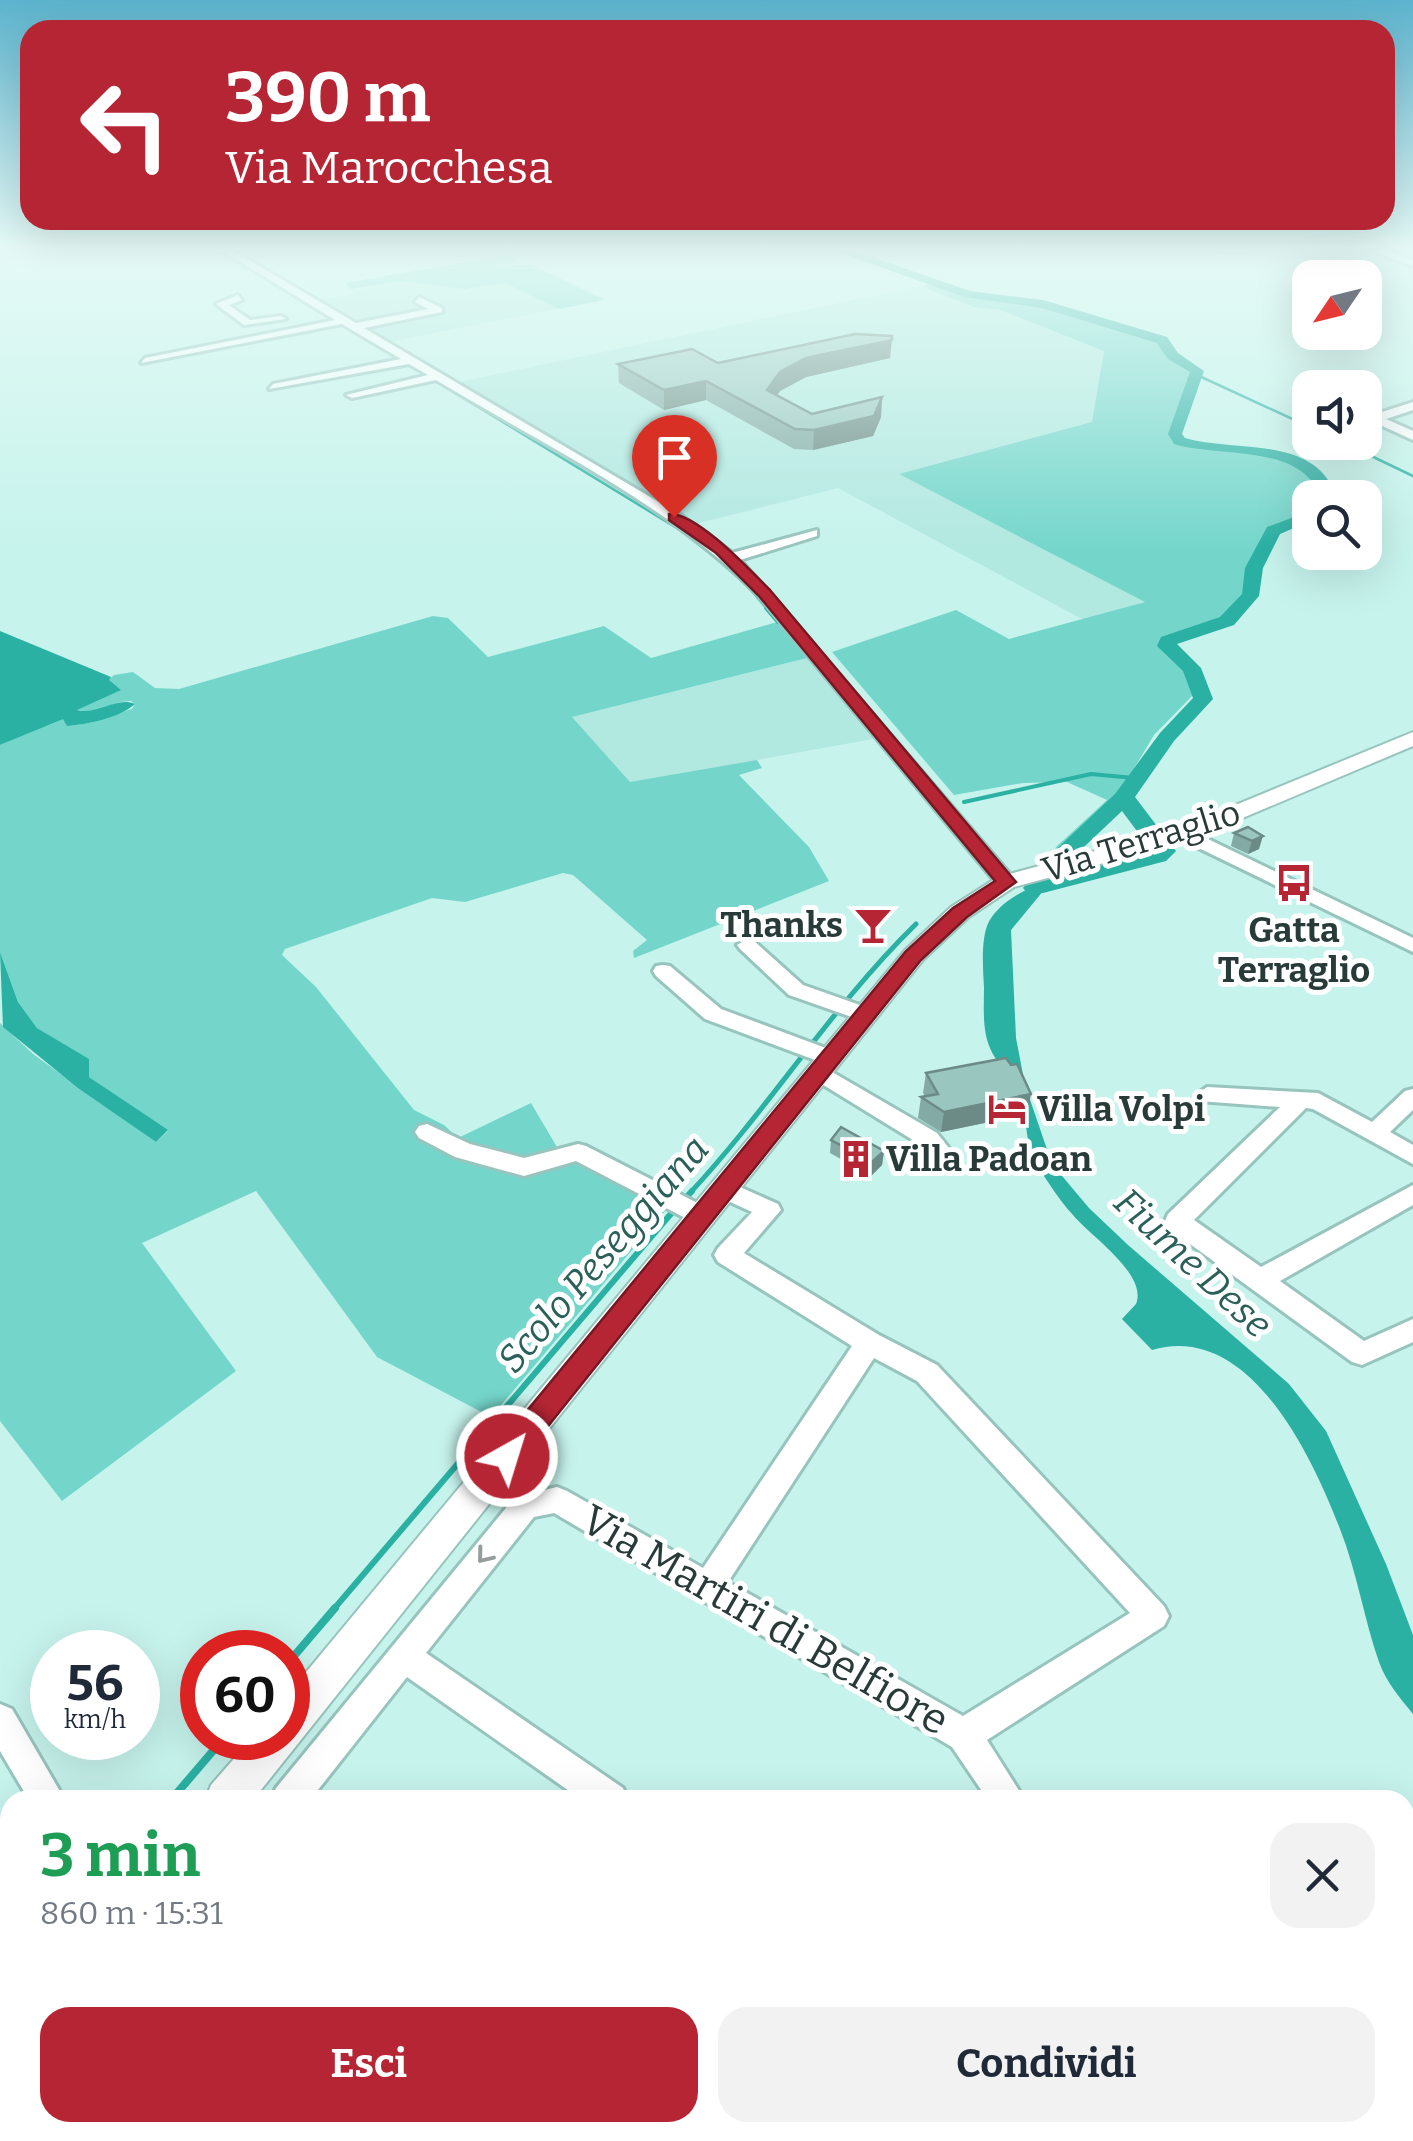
<!DOCTYPE html>
<html lang="it">
<meta charset="utf-8">
<style>
:root{--surface:#fff;--page:#f2f2f3;--text:#1f2937;--muted:#747a83;--accent:#b62534}
body{margin:0;font-family:Bitter,serif;background:var(--page);color:var(--text);height:100vh;display:flex;flex-direction:column;font-size:38px;white-space:nowrap}
*{box-sizing:border-box;margin:0}
p{font-size:32px;color:var(--muted)}
.icon{flex:none;width:55px;height:55px;fill:none;stroke:currentColor;stroke-width:2;stroke-linecap:round;stroke-linejoin:round}
.map{position:relative;flex:1;overflow:hidden}
.side{position:absolute;left:0px;top:1790px;width:1415px;height:352px;display:flex;flex-direction:column;background:var(--surface);border-radius:30px 30px 0 0;box-shadow:0 10px 40px #0002}
.side>*{flex:none}
.banner{position:absolute;left:20px;top:20px;width:1375px;height:210px;border-radius:30px;box-shadow:0 10px 40px #0002;background:#b62534;color:#fff;overflow:hidden}
.needle{width:65px;rotate:235deg}
.tools{position:absolute;left:1292px;top:260px;display:grid;gap:20px}
.tools a{display:grid;place-items:center;width:90px;height:90px;border-radius:20px;background:var(--surface);box-shadow:0 10px 40px #0002;font-size:50px}
.speed{position:absolute;left:30px;top:1630px;display:flex;gap:20px;font-size:50px;font-weight:700;text-align:center}
.speed>*{display:grid;place-content:center;width:130px;height:130px;border-radius:50%;background:var(--surface);box-shadow:0 10px 40px #0002;line-height:1}
.speed small{font-size:25px;font-weight:400}
.speed .limit{border:15px solid #d22;background:#fff;color:#111}
.pin{position:absolute;display:grid;place-items:center;width:85px;height:85px;color:#fff;margin:-102px -42px;border-radius:50% 50% 50% 0;rotate:-45deg;box-shadow:0 0 10px #0007}
.pin .icon{rotate:45deg}
.me{position:absolute;width:110px;margin:-55px;rotate:39deg;stroke-linejoin:round;filter:drop-shadow(0 0 8px #0008)}
.turn{display:flex;align-items:center;gap:35px;height:210px;padding:0 40px;font-size:45px}
.turn .icon{width:130px;height:130px;stroke-width:2.5}
.turn b{display:block;font-size:70px;line-height:85px}
.round{display:grid;place-items:center;flex:none;width:105px;height:105px;border-radius:30px;background:var(--page)}
.summary{display:flex;align-items:center;justify-content:space-between;height:170px;padding:0 40px}
h1{font-size:60px;font-weight:700;line-height:75px;color:#1e9e55}
.button{display:flex;gap:20px;margin-top:auto;padding:20px 40px}
.button a{flex:1;height:115px;border-radius:30px;background:var(--accent);color:#fff;font-size:40px;font-weight:700;line-height:115px;text-align:center}
.button a+a{background:var(--page);color:var(--text)}
.map>svg:first-child{display:block}
.built{fill:#b1e8e0}
.green{fill:#74d6cb}
.water{fill:#2ab1a4}
.lines{fill:none;stroke-linecap:round;stroke-linejoin:round}
.stream-far4{stroke:#2ab1a4;stroke-width:2.5}
.stream-far3{stroke:#2ab1a4;stroke-width:4}
.stream-far2{stroke:#2ab1a4;stroke-width:5}
.stream-far1{stroke:#2ab1a4;stroke-width:6}
.stream{stroke:#2ab1a4;stroke-width:8}
.river{fill:#2ab1a4;fill-rule:evenodd}
.minor-casing{stroke:#98c4be;stroke-width:6}
.major-casing{stroke:#98c4be;stroke-width:4}
.minor{fill:#fff;fill-rule:evenodd}
.major{fill:#fff;fill-rule:evenodd}
.wall{fill:#84aaa5}
.shaded-wall{fill:#6c8b86}
.building{fill:#9ac6c0;stroke:#6c8b86;stroke-width:2.5}
.oneway{stroke:#949d9c}
.route{fill:#b62534;stroke:#761822;stroke-width:2.5}
.labels{text-anchor:middle;dominant-baseline:central;stroke-width:10;stroke-linejoin:round;paint-order:stroke}
.street-label{font-size:35px;fill:#293b39;stroke:#fff}
.poi-label{font-size:35px;font-weight:bold;fill:#293b39;stroke:#fff;text-anchor:start}
.water-label{font-size:38px;font-style:italic;fill:#2b6059;stroke:#fff}
.near-street-label{font-size:42px;fill:#293b39;stroke:#fff}
</style>
<div class="map">
<svg width="1413" height="2141" viewBox="0 0 1413 2141">
<rect width="100%" height="100%" fill="#c6f3ec"/>
<!-- built -->
<g class="built">
<polygon points="513,255 606,299 389,342 316,300 354,294 351,291 362,288 359,284"/>
<polygon points="921,286 974,307 1000,310 1105,351 1093,422 901,475 1147,601 1084,620 838,488 691,525 454,383"/>
<polygon points="807,658 873,739 629,783 571,717"/>
</g>
<!-- green -->
<g class="green">
<polygon points="508,255 519,260 489,267 531,265 604,300 559,309 505,283 464,289 402,281 351,289 345,283"/>
<path d="M898,273L986,296L1054,304L1168,339L1179,358L1201,372L1179,435L1181,439L1201,447L1304,460C1321,467 1331,479 1335,497L1310,498V519L1286,528L1275,539L1258,569L1256,583L1223,617L1209,626L1161,638V646C1174,660 1195,673 1194,694L1154,735L1117,797L1080,834L1053,854L1056,847L1107,800L1067,782L1023,783L954,795L832,652L956,610L1009,639L1145,602L899,474L1092,422L1104,351L1000,310L974,307L923,287L928,283Z"/>
<path d="M433,616L448,618L488,657L604,626L651,658L777,622L807,658L572,717L630,782L757,760L762,768L739,775L809,847L829,881L634,958L633,951L647,940L573,875L563,873L465,902L432,898L285,949L282,955L316,987L414,1110L444,1125L458,1138L531,1103L564,1159L682,1191L491,1417L377,1357L256,1191L142,1243L236,1371L62,1501L0,1421V1023L33,1054L156,1142L168,1131L89,1077L88,1059L37,1028L18,1002L0,952V745L63,718L78,725L132,709L135,704L131,701C109,701 98,716 75,709L114,675L133,672L155,688L179,689Z"/>
</g>
<!-- water -->
<g class="water">
<path d="M0,631L111,677L109,680L121,690L77,710C99,715 116,696 135,704C119,718 89,724 67,726L63,719L0,745Z"/>
<path d="M1062,877L1044,890L1011,930L1016,1038L1025,1085L1052,1164L1089,1208L1128,1245L1289,1384L1326,1431L1386,1564L1413,1635V1714C1400,1698 1386,1682 1379,1662C1364,1619 1357,1572 1340,1529C1312,1456 1249,1321 1152,1350L1122,1319L1136,1304C1148,1274 1090,1236 1073,1215C1059,1200 1048,1182 1037,1165C1023,1142 1029,1117 1019,1092C1012,1075 996,1064 990,1048C982,1030 984,1007 984,987C983,970 981,943 987,926C998,899 1037,883 1062,877Z"/>
<polygon points="0,952 18,1002 37,1028 89,1059 89,1077 168,1130 156,1142 78,1088 3,1027"/>
</g>
<g class="lines">
<!-- stream-far4 -->
<g class="stream-far4">
<polyline points="219,250 336,321"/>
<polyline points="1197,375 1310,427"/>
<polyline points="439,383 690,536"/>
<polyline points="1342,442 1413,476"/>
<polyline points="741,578 768,610"/>
</g>
<!-- stream-far3 -->
<g class="stream-far3">
<polyline points="766,608 778,622"/>
<polyline points="964,802 1091,774 1134,778"/>
</g>
<!-- stream-far2 -->
<path class="stream-far2" d="M690,1193C770,1107 832,1006 916,924"/>
<!-- stream-far1 -->
<g class="stream-far1">
<polyline points="683,1201 692,1191"/>
<polyline points="333,1610 675,1209"/>
</g>
<!-- stream -->
<g class="stream">
<polyline points="288,1663 335,1608"/>
<polyline points="171,1800 224,1738"/>
<polyline points="0,1964 10,1955"/>
</g>
<!-- river -->
<g class="river">
<path d="M833,250H851L970,291L1043,300L1167,337L1178,353L1204,371L1182,434L1185,438C1236,453 1317,434 1336,498H1320C1304,443 1219,458 1174,444L1168,434L1190,372L1168,359L1157,343L1042,308L964,297Z"/>
<polygon points="1310,511 1310,521 1280,534 1263,568 1259,596 1234,625 1177,644 1201,668 1213,699 1174,741 1135,797 1176,851 1166,861 1043,893 1027,893 1023,888 1027,883 1151,850 1122,811 1068,862 1060,864 1048,857 1115,794 1160,733 1193,698 1183,671 1157,646 1161,637 1220,617 1242,594 1245,568 1267,527"/>
</g>
<!-- minor casing -->
<g class="minor-casing">
<g id="minor">
<path d="M221,250H232L356,323L428,309L415,302L419,297L442,308V312L364,328L679,514L732,553L817,530V536L740,560L1013,878L1016,882L1013,886H999L759,596C672,506 543,445 436,380L352,398L346,395L428,375L409,364L269,389L273,384L401,359L342,324L141,363L145,358L335,320Z"/>
<polygon points="1215,250 1250,250 1246,253"/>
<polygon points="1370,250 1385,250 1413,260 1413,266"/>
<polygon points="238,295 242,300 229,305 250,320 281,316 286,319 244,325 216,304"/>
<polygon points="1306,381 1319,388 1310,390 1302,386"/>
<polygon points="1413,402 1413,410 1386,419 1413,431 1413,440 1365,418 1365,409 1376,414"/>
<polygon points="1185,828 1413,938 1413,952 1178,838 1176,834"/>
<polygon points="747,939 754,941 803,985 874,1010 877,1015 866,1022 789,995 740,949 737,945"/>
<polygon points="663,965 670,966 721,1009 839,1053 842,1058 839,1063 823,1063 705,1019 656,976 653,971 656,966"/>
<polygon points="820,1065 937,1133 952,1152 948,1158 932,1158 921,1145 812,1078 809,1073 812,1068"/>
<polygon points="1207,1087 1318,1093 1372,1122 1405,1091 1413,1089 1413,1110 1390,1132 1413,1145 1413,1164 1313,1109 1306,1108 1194,1220 1261,1267 1413,1185 1413,1205 1280,1281 1364,1341 1413,1319 1413,1342 1362,1365 1352,1362 1168,1228 1165,1221 1168,1214 1280,1107 1199,1101 1196,1095"/>
<polygon points="427,1124 470,1144 524,1158 578,1144 586,1146 711,1210 714,1216 711,1222 693,1222 576,1161 524,1176 455,1157 419,1138 415,1132 419,1126"/>
<path d="M724,1180L778,1204L781,1210L744,1253L879,1335L937,1365L1164,1606L1169,1616L1164,1626L987,1740L1025,1800H988L952,1747L554,1513L534,1517L426,1653L623,1788L628,1800H582L407,1677L310,1800H271L276,1788L515,1497L557,1487L567,1491L703,1568L852,1346L718,1262L714,1255L718,1248L752,1212L715,1195L712,1189L715,1183ZM874,1358L917,1381L1130,1613L963,1716L728,1582Z"/>
<polygon points="0,1704 12,1709 65,1800 29,1800 0,1751"/>
<polygon points="1405,1960 1413,1964 1413,2008 1405,2004"/>
<polygon points="192,2132 232,2132 234,2141 194,2141"/>
<polygon points="603,2132 643,2132 647,2141 607,2141"/>
<polygon points="926,2132 967,2132 971,2141 930,2141"/>
<polygon points="1211,2132 1252,2132 1256,2141 1215,2141"/>
</g>
</g>
<!-- major casing -->
<g class="major-casing">
<g id="major">
<polygon points="1413,732 1413,746 1193,839 1014,887 969,917 923,960 253,1800 205,1800 211,1785 252,1738 288,1738 288,1694 905,950 951,907 998,877 1177,829"/>
<polygon points="10,1978 10,2029 0,2033 0,1982"/>
</g>
</g>
<!-- minor -->
<use href="#minor" class="minor"/>
<!-- major -->
<use href="#major" class="major"/>
</g>
<!-- wall -->
<g class="wall">
<polygon points="890,358 806,377 780,391 777,395 812,414 882,397 881,417 873,436 813,450 794,449 706,400 664,410 619,383 618,364"/>
<polygon points="1248,827 1259,849 1248,854 1231,846 1234,833"/>
<polygon points="926,1073 1027,1114 941,1132 918,1118 921,1097 925,1096 923,1093"/>
<polygon points="831,1140 884,1151 882,1165 871,1176 830,1153"/>
</g>
<!-- shaded-wall -->
<g class="shaded-wall">
<polygon points="892,340 890,358 806,377 780,391 767,410 767,390 780,372 806,358"/>
<polygon points="706,381 706,400 664,410 664,390"/>
<polygon points="882,397 881,417 873,436 813,450 814,430"/>
<polygon points="1263,836 1259,849 1248,854 1252,841"/>
<polygon points="1031,1094 1027,1114 941,1132 944,1112"/>
<polygon points="884,1151 882,1165 871,1176 872,1162"/>
</g>
<!-- building -->
<g class="building">
<polygon points="855,334 892,336 892,340 806,358 780,372 767,390 812,414 882,397 874,416 814,430 795,429 706,381 664,390 618,364 692,349 718,363"/>
<polygon points="1248,827 1263,836 1252,841 1234,833"/>
<polygon points="1006,1058 1011,1065 1017,1064 1031,1094 944,1112 921,1097 938,1094 926,1073"/>
<polygon points="841,1127 884,1151 872,1162 831,1140"/>
</g>
<!-- one-way arrows -->
<defs><path id="oneway-chevron" d="M-2-3.5L2.5 0L-2 3.5" fill="none" stroke-width="1.6" stroke-linecap="round" stroke-linejoin="round" transform="scale(2.5)"/></defs>
<use class="oneway" href="#oneway-chevron" transform="translate(484 1556) rotate(129)"/>
<!-- sky -->
<linearGradient id="sky" x2="0" y2="1"><stop stop-color="#5cb3cd"/><stop offset="0.45" stop-color="#e5faf6"/><stop offset="1" stop-color="#e5faf6" stop-opacity="0"/></linearGradient>
<rect width="1413" height="550" fill="url(#sky)"/>
<!-- route -->
<path class="route" d="M669,514C696,512 750,570 770,590L1016,882L967,917L921,960L517,1465L507,1468L497,1465L492,1456L497,1447L906,951L953,908L995,881L759,596L716,553L669,520Z"/>
<!-- icons -->
<defs>
<g id="bus-bare" transform="scale(3)"><path d="M-5-6H5V4H4V6H2V4H-2V6H-4V4H-5ZM-3.5-4V0h7V-4ZM-3.5 1.2v1.5H-2V1.2ZM2 1.2v1.5H3.5V1.2Z" fill="#b62534" stroke="#fff" stroke-width="2.5" paint-order="stroke"/></g>
<g id="bar-bare" transform="scale(3)"><path d="M-6-5H6L.8 .8V4.5H3.5V6h-7V4.5H-.8V.8Z" fill="#b62534" stroke="#fff" stroke-width="2.5" paint-order="stroke"/></g>
<g id="hotel-bare" transform="scale(3)"><path d="M-6-4.5h1.5V1H6V5H4.5V3h-9V5H-6ZM-4 0a1.8 1.8 0 1 1 3.6 0ZM.5 0V-2.5h3Q6-2.5 6 0Z" fill="#b62534" stroke="#fff" stroke-width="2.5" paint-order="stroke"/></g>
<g id="building-bare" transform="scale(3)"><path d="M-4-6H4V6H1V3H-1V6H-4ZM-2.5-4.3h1.7v1.8h-1.7ZM.8-4.3h1.7v1.8H.8ZM-2.5-1h1.7V.8h-1.7ZM.8-1h1.7V.8H.8Z" fill="#b62534" stroke="#fff" stroke-width="2.5" paint-order="stroke"/></g>
</defs>
<g fill-rule="evenodd">
<use href="#bus-bare" x="1294" y="883"/>
<use href="#bar-bare" x="873" y="925"/>
<use href="#hotel-bare" x="1007" y="1109"/>
<use href="#building-bare" x="856" y="1159"/>
</g>
<g class="labels">
<!-- street labels -->
<g class="street-label">
<text transform="translate(1141 841) rotate(-17)">Via Terraglio</text>
</g>
<!-- poi labels -->
<g class="poi-label">
<text x="843" y="925" text-anchor="end">Thanks</text>
<text x="1294" y="930" text-anchor="middle">Gatta<tspan x="1294" dy="40">Terraglio</tspan></text>
<text x="1037" y="1109">Villa Volpi</text>
<text x="886" y="1159">Villa Padoan</text>
</g>
<!-- water labels -->
<g class="water-label">
<text transform="translate(603 1254) rotate(-49)">Scolo Peseggiana</text>
<text transform="translate(1193 1263) rotate(43)">Fiume Dese</text>
</g>
<!-- near-street labels -->
<g class="near-street-label">
<text transform="translate(765 1620) rotate(30)">Via Martiri di Belfiore</text>
</g>
</g>
</svg>
<div class="tools">
<a><svg class="needle" viewBox="-14 -14 28 28"><path d="M0-13l5 13h-10z" fill="#e53935"/><path d="M0 13l5-13h-10z" fill="#747a83"/></svg></a>
<a><svg class="icon" aria-label="sound" viewBox="0 0 24 24"><path d="M4 9h4l5-4v14l-5-4H4zM17 9q2 3 0 6"/></svg></a>
<a><svg class="icon" aria-label="search" viewBox="0 0 24 24"><circle cx="10" cy="10" r="6"/><path d="M15 15l6 6"/></svg></a>
</div>
<div class="speed"><div>56<small>km/h</small></div><div class="limit">60</div></div>
<div class="pin" style="left:674px;top:517px;background:#d93025"><svg class="icon" aria-label="arrive" viewBox="0 0 24 24"><path d="M6 21V4h12l-3 4 3 4H6"/></svg></div>
<svg class="me" style="left:507px;top:1456px" viewBox="-20 -20 40 40"><circle r="17" fill="#b62534" stroke="#fff" stroke-width="3"/><path d="M0-11L8 9 0 5-8 9z" fill="#fff"/></svg>
<div class="banner">
<div class="turn"><svg class="icon" aria-label="left" viewBox="0 0 24 24"><path d="M17 20v-9H6M10 6l-5 5 5 5"/></svg><div><b>390 m</b>Via Marocchesa</div></div>
</div>
<section class="side">
<div class="summary"><div><h1>3 min</h1><p>860 m · 15:31</p></div><a class="round"><svg class="icon" aria-label="close" viewBox="0 0 24 24"><path d="M6 6l12 12M18 6L6 18"/></svg></a></div>
<div class="button"><a>Esci</a><a>Condividi</a></div>
</section>
</div>
